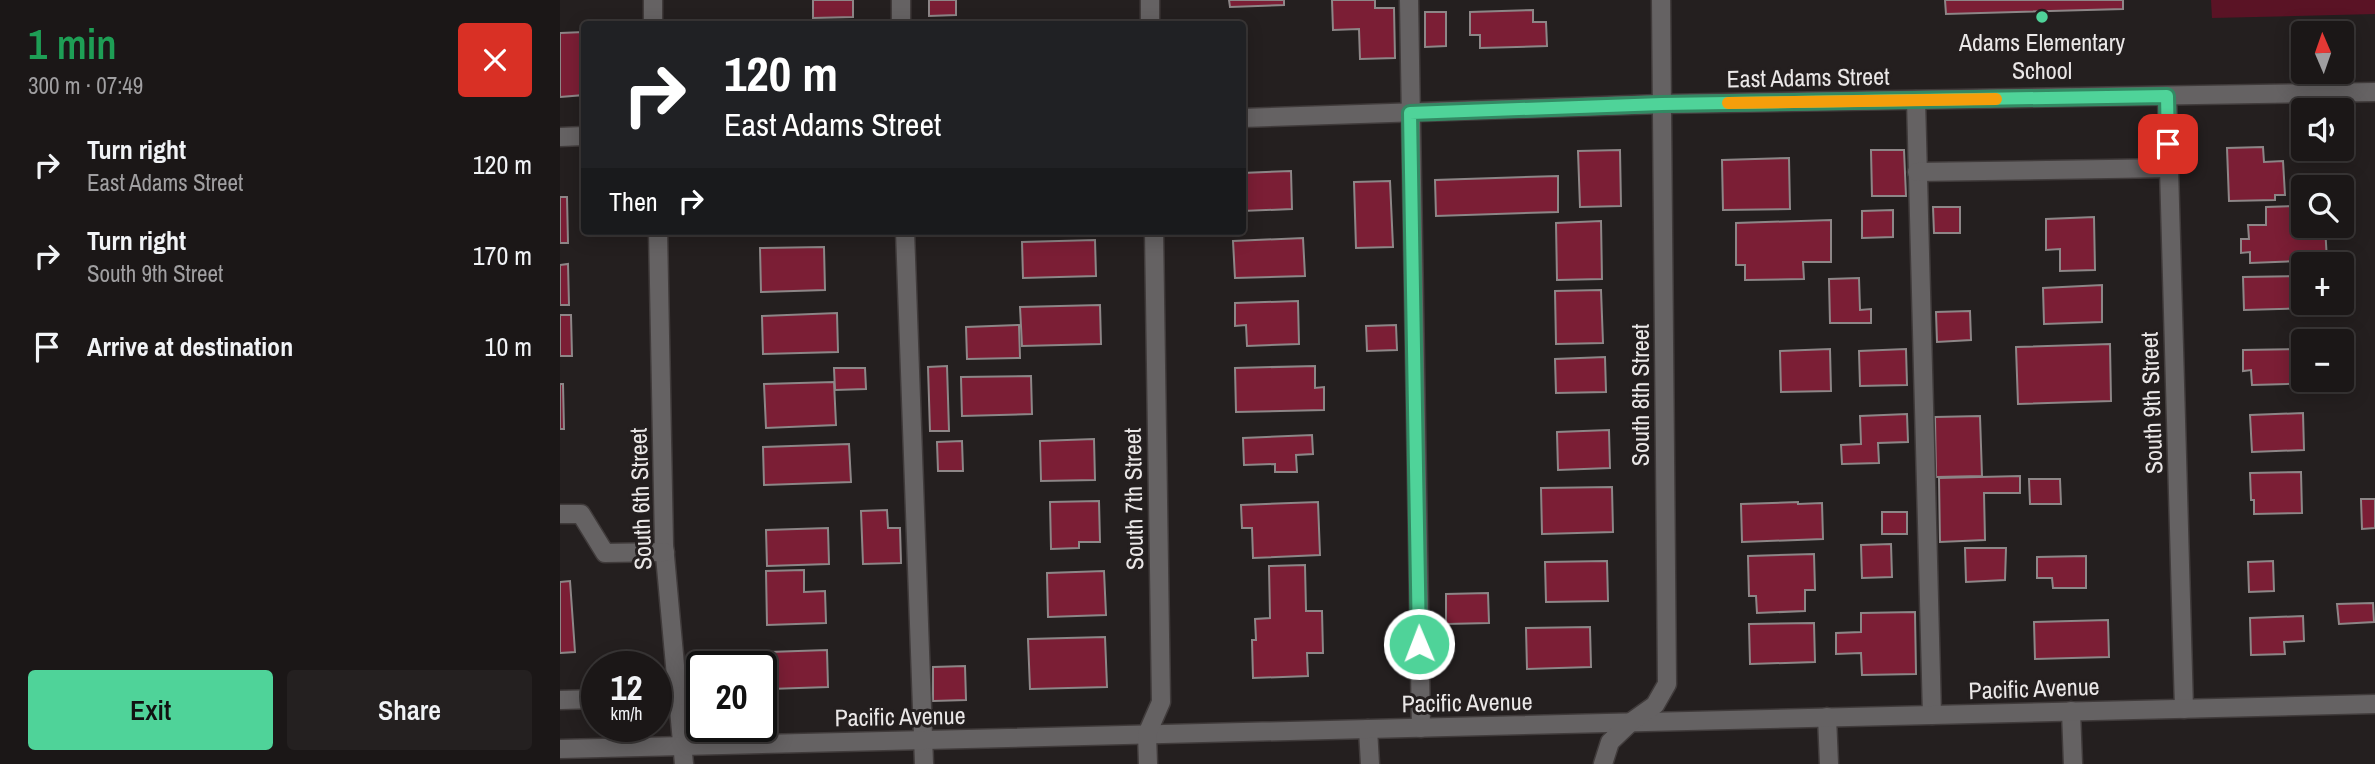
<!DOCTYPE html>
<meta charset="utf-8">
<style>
:root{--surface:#1b1717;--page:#242020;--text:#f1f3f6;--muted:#a09fa1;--line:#393636;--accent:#4fd399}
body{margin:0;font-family:"Archivo Narrow",sans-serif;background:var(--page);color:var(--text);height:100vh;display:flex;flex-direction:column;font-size:26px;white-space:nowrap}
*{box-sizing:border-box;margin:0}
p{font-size:23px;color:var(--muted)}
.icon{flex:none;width:38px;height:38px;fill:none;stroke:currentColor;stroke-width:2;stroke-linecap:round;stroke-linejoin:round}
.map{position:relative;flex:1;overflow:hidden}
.panel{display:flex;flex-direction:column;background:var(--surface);width:560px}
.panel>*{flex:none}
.guide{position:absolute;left:21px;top:21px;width:665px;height:214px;border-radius:7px;box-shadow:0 4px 18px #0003,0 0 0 2px var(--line);background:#202124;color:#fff;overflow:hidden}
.needle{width:46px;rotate:358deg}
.fabs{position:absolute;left:1731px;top:21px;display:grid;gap:14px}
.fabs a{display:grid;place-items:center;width:63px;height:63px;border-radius:7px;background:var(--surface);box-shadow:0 4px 18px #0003,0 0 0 2px var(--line);font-size:35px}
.speed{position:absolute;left:21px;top:651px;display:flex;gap:14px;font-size:35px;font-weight:700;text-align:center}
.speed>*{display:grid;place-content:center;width:91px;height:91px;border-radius:50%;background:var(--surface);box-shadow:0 4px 18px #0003,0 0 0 2px var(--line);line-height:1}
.speed small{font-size:18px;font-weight:400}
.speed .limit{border:4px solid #111;border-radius:10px;background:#fff;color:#111}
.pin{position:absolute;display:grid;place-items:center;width:60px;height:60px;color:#fff;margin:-30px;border-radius:14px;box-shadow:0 4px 10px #0006}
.me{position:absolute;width:77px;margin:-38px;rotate:359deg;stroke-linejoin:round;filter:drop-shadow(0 0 5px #0008)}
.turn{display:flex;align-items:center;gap:24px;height:147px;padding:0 28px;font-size:32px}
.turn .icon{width:91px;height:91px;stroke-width:2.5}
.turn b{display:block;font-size:49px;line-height:60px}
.then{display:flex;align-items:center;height:66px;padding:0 28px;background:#0003;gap:14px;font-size:26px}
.round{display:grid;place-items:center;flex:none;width:74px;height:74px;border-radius:7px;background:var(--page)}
.headline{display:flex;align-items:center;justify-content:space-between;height:119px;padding:0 28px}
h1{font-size:42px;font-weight:600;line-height:52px;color:#1e9e55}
.button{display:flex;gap:14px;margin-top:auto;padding:14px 28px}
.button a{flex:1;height:80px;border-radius:7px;background:var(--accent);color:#111;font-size:28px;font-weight:600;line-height:80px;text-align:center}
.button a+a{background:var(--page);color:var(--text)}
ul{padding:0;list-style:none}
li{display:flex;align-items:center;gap:21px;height:91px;padding:0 28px}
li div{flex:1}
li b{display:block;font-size:26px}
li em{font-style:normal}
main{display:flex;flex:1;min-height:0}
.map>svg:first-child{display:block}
.green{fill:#5a1325}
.building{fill:#7b1e35;stroke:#8d8687;stroke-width:2}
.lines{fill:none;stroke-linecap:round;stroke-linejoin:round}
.minor-casing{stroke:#403b3b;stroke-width:21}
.minor{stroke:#656263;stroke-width:18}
.route-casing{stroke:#338963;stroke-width:18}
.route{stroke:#4fd399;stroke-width:12}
.slow{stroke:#f59e0b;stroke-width:12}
.poi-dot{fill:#4fd399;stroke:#241f1f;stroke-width:2.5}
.labels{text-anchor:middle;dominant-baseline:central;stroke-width:6;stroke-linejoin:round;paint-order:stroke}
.poi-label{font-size:24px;fill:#eae7e7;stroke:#241f1f}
.street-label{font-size:24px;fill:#eae7e7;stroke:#241f1f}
</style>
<main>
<section class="panel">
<div class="headline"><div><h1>1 min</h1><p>300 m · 07:49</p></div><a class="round" style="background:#d93025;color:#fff"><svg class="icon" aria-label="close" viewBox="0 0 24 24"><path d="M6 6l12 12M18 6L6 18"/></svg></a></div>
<ul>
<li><svg class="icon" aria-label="right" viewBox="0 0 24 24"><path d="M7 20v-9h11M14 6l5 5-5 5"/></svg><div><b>Turn right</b><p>East Adams Street</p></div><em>120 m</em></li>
<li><svg class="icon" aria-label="right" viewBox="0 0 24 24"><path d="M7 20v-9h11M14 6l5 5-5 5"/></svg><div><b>Turn right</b><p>South 9th Street</p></div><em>170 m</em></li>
<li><svg class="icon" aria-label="arrive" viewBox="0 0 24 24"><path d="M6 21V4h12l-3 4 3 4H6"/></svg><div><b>Arrive at destination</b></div><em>10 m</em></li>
</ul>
<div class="button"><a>Exit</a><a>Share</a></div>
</section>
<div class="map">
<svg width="1815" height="764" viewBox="0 0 1815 764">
<rect width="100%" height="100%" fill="#241f1f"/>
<!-- green -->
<polygon class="green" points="1651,0 1815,0 1815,14 1652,18"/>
<!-- building -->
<g class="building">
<polygon points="253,0 293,0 293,17 253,18"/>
<polygon points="369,0 396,0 396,15 369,16"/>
<polygon points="669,0 724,0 724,5 670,7"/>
<polygon points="772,0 815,0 815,8 834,8 835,58 800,59 799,29 773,30"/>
<polygon points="1385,0 1563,0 1563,9 1386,14"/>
<polygon points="973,10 973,22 986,22 987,46 920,48 920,35 910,35 910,12"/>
<polygon points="865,12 886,12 886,46 865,47"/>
<polygon points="525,21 525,24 467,24 467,22"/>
<polygon points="24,32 24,95 0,97 0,33"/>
<polygon points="1703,147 1704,162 1723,161 1725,195 1715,195 1715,200 1669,201 1667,148"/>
<polygon points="1060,150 1061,206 1020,207 1018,151"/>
<polygon points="1311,150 1344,150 1346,196 1312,196"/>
<polygon points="1229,158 1230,209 1163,210 1162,160"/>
<polygon points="731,171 732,209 682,211 682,173"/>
<polygon points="998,176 998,212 876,216 875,180"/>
<polygon points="830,181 833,247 796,248 794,182"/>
<polygon points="0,197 7,197 8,243 0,243"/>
<polygon points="1736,206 1736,220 1743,219 1743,226 1765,226 1767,260 1690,263 1690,252 1681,253 1681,239 1689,239 1688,225 1706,225 1706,207"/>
<polygon points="1373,207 1400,207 1400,233 1374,233"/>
<polygon points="1333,210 1333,237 1302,238 1302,211"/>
<polygon points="1534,217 1535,270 1500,271 1500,249 1486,250 1486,219"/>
<polygon points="1271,220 1271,262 1243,262 1244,279 1185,280 1185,265 1176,265 1176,223"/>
<polygon points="1041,221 1042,279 997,280 996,223"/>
<polygon points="743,238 745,276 675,278 673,241"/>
<polygon points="535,240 536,276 463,278 462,242"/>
<polygon points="264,247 265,290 201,292 200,248"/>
<polygon points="8,264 9,305 0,305 0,265"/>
<polygon points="1743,276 1743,303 1749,303 1749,308 1684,310 1683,277"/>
<polygon points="1299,278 1300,310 1311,309 1311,323 1270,323 1269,279"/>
<polygon points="1542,285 1542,322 1484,324 1483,288"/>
<polygon points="1041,290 1043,343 996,344 995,291"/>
<polygon points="738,301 739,344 687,346 686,325 675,326 675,303"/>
<polygon points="540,305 541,344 462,346 460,307"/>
<polygon points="1410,311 1411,340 1377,342 1376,312"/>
<polygon points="277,313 278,352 203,354 202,316"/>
<polygon points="0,315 11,315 12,356 0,356"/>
<polygon points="459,325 460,358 407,359 406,327"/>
<polygon points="836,325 837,350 807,351 806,326"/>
<polygon points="1550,344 1551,401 1458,404 1456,347"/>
<polygon points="1270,349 1271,391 1221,392 1220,351"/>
<polygon points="1346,349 1347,385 1300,386 1299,351"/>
<polygon points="1743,349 1743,380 1757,380 1757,383 1692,385 1691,370 1683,371 1683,350"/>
<polygon points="1045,357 1046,392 996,393 995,359"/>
<polygon points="387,366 389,431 370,431 368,367"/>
<polygon points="755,366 755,388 764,387 764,410 676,412 675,368"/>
<polygon points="274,368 305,368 306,389 275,390"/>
<polygon points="471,376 472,414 402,416 401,377"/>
<polygon points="274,382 276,425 206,428 204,384"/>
<polygon points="0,384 3,384 4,429 0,429"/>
<polygon points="1743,413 1744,450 1692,452 1690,415"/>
<polygon points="1347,414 1348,442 1318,443 1319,463 1282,464 1281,445 1301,444 1300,416"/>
<polygon points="1420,416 1422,476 1376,477 1375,417"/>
<polygon points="1049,430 1050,468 998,470 997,432"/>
<polygon points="752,435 753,454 736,455 737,472 715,472 715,464 684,465 683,438"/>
<polygon points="534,439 535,480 481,481 480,441"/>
<polygon points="402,441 403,471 378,471 377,442"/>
<polygon points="289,444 291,482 204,485 203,447"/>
<polygon points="1741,472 1742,513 1694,514 1694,500 1691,500 1690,473"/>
<polygon points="1460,476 1460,493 1424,493 1425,540 1380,542 1379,478"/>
<polygon points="1469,479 1500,479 1501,504 1470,504"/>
<polygon points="1052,487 1053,532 982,534 981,488"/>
<polygon points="1801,499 1815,499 1815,528 1802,529"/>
<polygon points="539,501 540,542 519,542 519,548 491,549 490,502"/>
<polygon points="758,502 760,555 693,558 692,528 682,528 681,505"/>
<polygon points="1238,502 1238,504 1262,503 1263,539 1182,542 1181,504"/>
<polygon points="327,510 328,528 340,528 341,563 303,564 301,511"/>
<rect x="1322" y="512" width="25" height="22"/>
<polygon points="268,528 269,564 207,566 206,530"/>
<polygon points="1331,544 1332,577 1302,578 1301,545"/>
<polygon points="1405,548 1446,548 1445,580 1406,582"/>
<polygon points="1254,554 1255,590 1245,590 1245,611 1197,613 1196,596 1189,596 1188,556"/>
<polygon points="1526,556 1526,588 1493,588 1492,578 1477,578 1477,557"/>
<polygon points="1047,561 1048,601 986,602 985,562"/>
<polygon points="1713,561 1714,591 1689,592 1688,562"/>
<polygon points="745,565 746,611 762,611 763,653 747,653 748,676 693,678 692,640 696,640 695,619 710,618 709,566"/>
<polygon points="244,570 244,592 265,591 266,623 207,625 206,571"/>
<polygon points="544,571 546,615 488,617 487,573"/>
<polygon points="10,581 15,652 0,653 0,582"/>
<polygon points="928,593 929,623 886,624 886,594"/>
<polygon points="1813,603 1814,622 1779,624 1777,604"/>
<polygon points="1355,612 1356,674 1302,675 1301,653 1276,654 1276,633 1301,632 1301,613"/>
<polygon points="1743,616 1744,641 1724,642 1725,654 1691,655 1690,618"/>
<polygon points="1548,620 1549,657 1475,659 1474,622"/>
<polygon points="1254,623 1255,662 1190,664 1189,624"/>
<polygon points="1030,627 1031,667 967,669 966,628"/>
<polygon points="545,637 547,687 470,689 468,639"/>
<polygon points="267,650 268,687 210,689 209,652"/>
<polygon points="405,666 406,700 373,701 373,667"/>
</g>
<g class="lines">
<!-- minor casing -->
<g class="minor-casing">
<g id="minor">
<polyline points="93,0 93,24"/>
<polyline points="341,0 341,24"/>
<polyline points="590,0 590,24"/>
<polyline points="849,0 861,728"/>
<polyline points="1607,96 1624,709"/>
<polyline points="1356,100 1372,715"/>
<polyline points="682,118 1102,104 1815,92"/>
<polyline points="0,137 24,136"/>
<polyline points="1357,172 1609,168"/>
<polyline points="98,231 104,545 124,764"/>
<polyline points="345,231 364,764"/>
<polyline points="0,514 21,514 45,553 105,552"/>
<polyline points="96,697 119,696"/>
<polyline points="0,700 37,699"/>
<polyline points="1511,711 1513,764"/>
<polyline points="1267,717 1269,764"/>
<polyline points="808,729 810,764"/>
<polyline points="0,749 1815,704"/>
<polyline points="588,764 587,734 601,702 594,231"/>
<polyline points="1043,764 1050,742 1071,722 1095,705 1107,684 1101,0"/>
</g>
</g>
<!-- minor -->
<use href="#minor" class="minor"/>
</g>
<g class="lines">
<!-- route casing -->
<g class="route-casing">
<polyline id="route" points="859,644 850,113 1102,104 1607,96 1608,144"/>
</g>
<!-- route -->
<use href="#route" class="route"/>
<!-- slow -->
<polyline class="slow" points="1168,103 1436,99"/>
</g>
<!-- markers -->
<circle class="poi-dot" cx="1482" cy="17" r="7"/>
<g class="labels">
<!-- poi labels -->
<g class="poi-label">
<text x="1482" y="42">Adams Elementary<tspan x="1482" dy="28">School</tspan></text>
</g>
<!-- street labels -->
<g class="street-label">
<text transform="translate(1248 77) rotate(-1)">East Adams Street</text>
<text transform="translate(1080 395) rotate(-90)">South 8th Street</text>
<text transform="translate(1591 403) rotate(-92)">South 9th Street</text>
<text transform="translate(80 499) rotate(-92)">South 6th Street</text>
<text transform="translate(573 499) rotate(-91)">South 7th Street</text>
<text transform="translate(1474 688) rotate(-2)">Pacific Avenue</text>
<text transform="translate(907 702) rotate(-1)">Pacific Avenue</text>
<text transform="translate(340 716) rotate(-1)">Pacific Avenue</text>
</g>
</g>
</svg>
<div class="fabs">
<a><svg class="needle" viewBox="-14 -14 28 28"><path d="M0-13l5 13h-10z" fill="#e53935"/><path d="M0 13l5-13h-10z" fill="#a09fa1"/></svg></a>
<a><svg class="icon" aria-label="sound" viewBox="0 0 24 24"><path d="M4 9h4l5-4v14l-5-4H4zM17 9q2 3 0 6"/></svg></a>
<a><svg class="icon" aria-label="search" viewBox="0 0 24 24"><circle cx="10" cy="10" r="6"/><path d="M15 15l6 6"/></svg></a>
<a>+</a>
<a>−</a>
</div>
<div class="speed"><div>12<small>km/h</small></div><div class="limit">20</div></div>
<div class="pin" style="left:1608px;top:144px;background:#d93025"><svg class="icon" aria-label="arrive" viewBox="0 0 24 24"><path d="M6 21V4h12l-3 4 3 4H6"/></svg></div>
<svg class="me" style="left:859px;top:644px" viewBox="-20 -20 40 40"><circle r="17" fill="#4fd399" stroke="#fff" stroke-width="3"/><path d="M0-11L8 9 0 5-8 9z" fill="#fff"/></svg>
<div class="guide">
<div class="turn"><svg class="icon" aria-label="right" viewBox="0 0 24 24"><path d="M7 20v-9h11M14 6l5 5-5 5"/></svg><div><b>120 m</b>East Adams Street</div></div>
<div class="then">Then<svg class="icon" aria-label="right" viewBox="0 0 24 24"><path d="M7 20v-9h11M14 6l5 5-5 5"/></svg></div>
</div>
</div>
</main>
